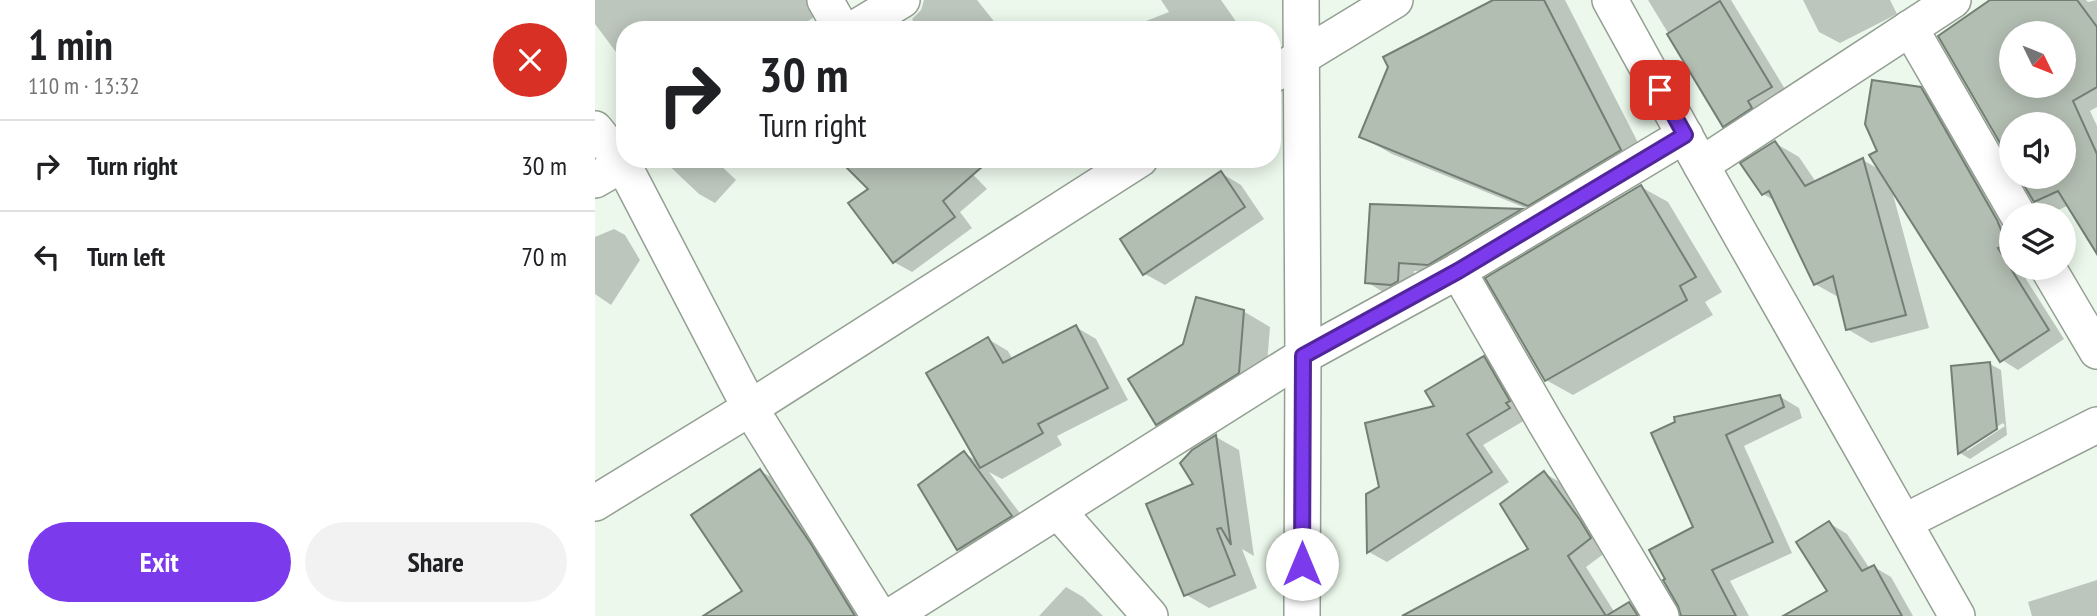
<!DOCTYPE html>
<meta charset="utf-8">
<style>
:root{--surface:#fff;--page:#f2f2f2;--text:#202124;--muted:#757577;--line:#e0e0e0;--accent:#7c3aed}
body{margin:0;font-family:"PT Sans Narrow",sans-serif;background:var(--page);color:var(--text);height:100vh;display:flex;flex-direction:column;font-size:26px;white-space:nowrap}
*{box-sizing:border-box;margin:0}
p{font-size:23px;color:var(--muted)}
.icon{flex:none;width:38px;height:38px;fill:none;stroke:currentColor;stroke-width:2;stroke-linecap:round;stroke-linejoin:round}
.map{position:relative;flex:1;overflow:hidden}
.panel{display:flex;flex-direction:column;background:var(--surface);width:595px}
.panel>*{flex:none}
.banner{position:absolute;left:21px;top:21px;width:665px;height:147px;border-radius:28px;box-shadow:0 4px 18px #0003;background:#fff;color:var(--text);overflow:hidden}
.needle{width:46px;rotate:133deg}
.fabs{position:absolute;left:1404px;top:21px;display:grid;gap:14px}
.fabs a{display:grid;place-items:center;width:77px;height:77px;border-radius:50%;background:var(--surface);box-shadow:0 4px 18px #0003;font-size:35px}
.pin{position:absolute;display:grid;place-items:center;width:60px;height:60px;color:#fff;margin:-30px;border-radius:14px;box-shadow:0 4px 10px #0006}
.me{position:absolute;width:77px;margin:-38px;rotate:0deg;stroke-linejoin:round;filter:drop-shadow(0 0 5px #0008)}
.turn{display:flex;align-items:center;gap:24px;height:147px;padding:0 28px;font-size:32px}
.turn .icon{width:91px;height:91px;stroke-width:2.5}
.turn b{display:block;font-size:49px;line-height:60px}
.round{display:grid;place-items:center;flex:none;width:74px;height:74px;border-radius:37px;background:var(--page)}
.overview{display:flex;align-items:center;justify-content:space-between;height:119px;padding:0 28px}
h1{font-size:42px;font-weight:600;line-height:52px}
.primary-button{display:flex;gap:14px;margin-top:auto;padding:14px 28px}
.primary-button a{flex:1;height:80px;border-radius:42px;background:var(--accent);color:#fff;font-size:28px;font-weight:600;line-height:80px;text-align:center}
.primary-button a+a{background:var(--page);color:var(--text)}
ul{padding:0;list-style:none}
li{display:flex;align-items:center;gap:21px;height:91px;padding:0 28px;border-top:2px solid var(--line)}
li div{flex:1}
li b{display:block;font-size:26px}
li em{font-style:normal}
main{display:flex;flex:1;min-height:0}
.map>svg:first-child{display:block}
.shadow{fill:#0003;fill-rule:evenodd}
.building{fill:#b3beb2;stroke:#747f74;stroke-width:2;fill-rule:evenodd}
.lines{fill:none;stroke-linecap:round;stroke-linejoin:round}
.street-casing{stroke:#949f93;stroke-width:38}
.street{stroke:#fff;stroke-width:35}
.route-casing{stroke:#51269a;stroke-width:18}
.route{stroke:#7c3aed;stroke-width:12}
</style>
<main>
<section class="panel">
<div class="overview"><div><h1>1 min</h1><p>110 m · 13:32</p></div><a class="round" style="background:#d93025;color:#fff"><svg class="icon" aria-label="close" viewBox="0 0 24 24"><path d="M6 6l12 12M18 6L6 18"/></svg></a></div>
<ul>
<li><svg class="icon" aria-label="right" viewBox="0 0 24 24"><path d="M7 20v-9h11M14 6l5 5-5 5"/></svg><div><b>Turn right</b></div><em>30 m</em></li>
<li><svg class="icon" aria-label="left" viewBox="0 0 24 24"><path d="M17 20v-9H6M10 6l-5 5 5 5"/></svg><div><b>Turn left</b></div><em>70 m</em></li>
</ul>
<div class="primary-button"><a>Exit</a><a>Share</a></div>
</section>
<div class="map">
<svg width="1502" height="616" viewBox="0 0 1502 616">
<rect width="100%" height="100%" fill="#ecf8eb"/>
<!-- shadow -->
<g class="shadow">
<polygon points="0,0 226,0 234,7 200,30 30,30 30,64 0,24"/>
<polygon points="329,0 382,0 406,30 325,30 317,19 326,10"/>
<polygon points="566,0 626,0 647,30 528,30 574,12"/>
<polygon points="901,0 970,0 1056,168 965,222 797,154 767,137"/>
<polygon points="1053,0 1136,0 1196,99 1149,137 1129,125"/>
<polygon points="1208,0 1295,0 1302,14 1245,43 1224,32"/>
<path d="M1398,0H1491L1493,2L1502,0V107L1495,111L1502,126V241L1474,205L1459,212L1440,201L1426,177H1468V124H1416ZM1416,33H1468V86H1416Z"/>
<polygon points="1325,89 1342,99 1416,226 1416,268 1424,268 1469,339 1423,370 1407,360 1296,187 1334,328 1276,343 1252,329 1245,298 1220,284 1180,201 1168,194 1180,143 1204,157 1221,182 1268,160 1285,170 1285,152"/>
<polygon points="67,159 119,159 141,180 120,203 104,194"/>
<polygon points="363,159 392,189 365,212 377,228 317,272 299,262 275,189"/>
<polygon points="626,173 646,185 669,219 570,285 550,274"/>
<polygon points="1046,187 1073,202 1127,292 1110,302 1118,315 978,395 951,380"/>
<polygon points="776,206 927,211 941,219 850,273 819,271 818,290 813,293 788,292 772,282"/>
<polygon points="19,229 30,235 45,260 16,305 0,294 0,237"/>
<polygon points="648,311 675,327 670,388 590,439 563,423"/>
<polygon points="481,327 501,339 533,400 462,436 467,445 407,479 394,472 436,528 384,561 363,549 325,485 369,453 384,462 393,339 413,351 418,360"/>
<polygon points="889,358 907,369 932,419 888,445 914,482 792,562 774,552 773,495 786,488"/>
<path d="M1395,364L1406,370L1412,435L1375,459L1365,453L1357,367ZM1408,423L1410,426L1372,451V446Z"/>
<polygon points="1184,396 1204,408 1207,418 1149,446 1197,553 1135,581 1154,616 1088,616 1100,528 1058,434"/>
<polygon points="621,437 644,450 659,556 647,549 662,588 614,608 590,594 601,485"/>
<polygon points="165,471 185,482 273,616 114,616 150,591"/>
<polygon points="949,473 968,484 1014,550 991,567 1020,613 1034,604 1054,616 856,616 936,550"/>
<polygon points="1234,523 1252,534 1275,569 1279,567 1296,577 1318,616 1192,616 1235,592"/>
<polygon points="1502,580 1502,616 1437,616 1433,602"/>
<polygon points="471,587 488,597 508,616 444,616"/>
</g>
<!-- building -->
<g class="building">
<polygon points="898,0 949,0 1026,150 933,206 764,137 793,67 788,57"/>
<path d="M1395,0H1482L1502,27V87L1478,101L1502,154V254L1463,191L1439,202L1424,177H1468V124H1416V162L1343,36ZM1416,33H1468V86H1416Z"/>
<polygon points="1125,1 1177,87 1153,101 1157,108 1128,127 1072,34"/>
<polygon points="1277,80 1326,87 1402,220 1412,245 1403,248 1454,330 1405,362 1274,155 1282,151 1270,124"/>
<polygon points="1180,141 1210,186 1268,158 1311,315 1251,330 1238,276 1219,285 1174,191 1167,195 1145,163"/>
<polygon points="243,159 396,159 348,201 360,217 298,263 253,203 273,189"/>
<polygon points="626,171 650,207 548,275 525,239"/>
<polygon points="1046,185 1101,277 1085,286 1092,300 950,381 890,278"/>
<polygon points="775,204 927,209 833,265 804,263 803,281 796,285 770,283"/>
<polygon points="601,297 649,310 644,373 561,425 533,379 588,344"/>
<polygon points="481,325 513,388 443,424 448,433 385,468 331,373 393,337 408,363"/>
<polygon points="889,356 915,401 911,403 915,408 872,434 897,472 772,553 771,494 784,487 770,423 839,406 830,391"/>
<polygon points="1395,362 1402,429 1363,454 1356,366"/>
<polygon points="1185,395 1189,407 1131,435 1178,542 1117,570 1141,616 1086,616 1083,606 1068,580 1070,579 1054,550 1098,527 1056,433 1080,422 1079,417"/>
<polygon points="621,435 636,545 626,528 622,529 640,575 589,596 551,504 598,484 585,463 597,450"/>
<polygon points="369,451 417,516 362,550 323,485"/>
<polygon points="165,469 216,544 260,616 108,616 147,591 96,515"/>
<polygon points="949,471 985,520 996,538 973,556 1011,616 807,616 933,549 905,504"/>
<polygon points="1234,521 1267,571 1279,565 1307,616 1188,616 1232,591 1201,542"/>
<polygon points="1034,602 1043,616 1011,616"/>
</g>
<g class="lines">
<!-- street casing -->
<g class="street-casing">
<g id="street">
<polyline points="230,0 247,30"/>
<polyline points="706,0 708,356 707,616"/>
<polyline points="1015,0 1106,165 1362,616"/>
<polyline points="1315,28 1423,215"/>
<polyline points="257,30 307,0"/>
<polyline points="677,75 800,0"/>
<polyline points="0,129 28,164 0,180"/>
<polyline points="35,159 28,164 155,408 284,616"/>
<polyline points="1106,165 1358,0"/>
<polyline points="1453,268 1502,351"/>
<polyline points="863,271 950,422 1066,616"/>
<polyline points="0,503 155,408 545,159"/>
<polyline points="463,511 555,616"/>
<polyline points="1309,522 1502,425"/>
<polyline points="296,616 708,356 863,271 1090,135"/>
</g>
</g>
<!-- street -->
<use href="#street" class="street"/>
</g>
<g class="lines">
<!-- route casing -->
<g class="route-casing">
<polyline id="route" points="707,564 708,356 863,271 1090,135 1065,90"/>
</g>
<!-- route -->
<use href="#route" class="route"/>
</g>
</svg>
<div class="fabs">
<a><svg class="needle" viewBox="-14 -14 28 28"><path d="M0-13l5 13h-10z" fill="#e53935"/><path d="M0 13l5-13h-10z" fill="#757577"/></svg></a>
<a><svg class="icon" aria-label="sound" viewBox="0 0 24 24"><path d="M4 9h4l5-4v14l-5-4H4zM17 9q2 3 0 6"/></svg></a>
<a><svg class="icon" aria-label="layers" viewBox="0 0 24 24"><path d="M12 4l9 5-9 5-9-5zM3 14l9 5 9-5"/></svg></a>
</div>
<div class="pin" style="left:1065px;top:90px;background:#d93025"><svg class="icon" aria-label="arrive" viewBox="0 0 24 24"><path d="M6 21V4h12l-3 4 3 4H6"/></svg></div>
<svg class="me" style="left:707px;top:564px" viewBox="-20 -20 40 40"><circle r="19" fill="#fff"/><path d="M0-13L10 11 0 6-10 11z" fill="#7c3aed"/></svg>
<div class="banner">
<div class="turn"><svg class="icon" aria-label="right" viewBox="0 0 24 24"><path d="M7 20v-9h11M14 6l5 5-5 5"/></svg><div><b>30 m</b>Turn right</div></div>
</div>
</div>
</main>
